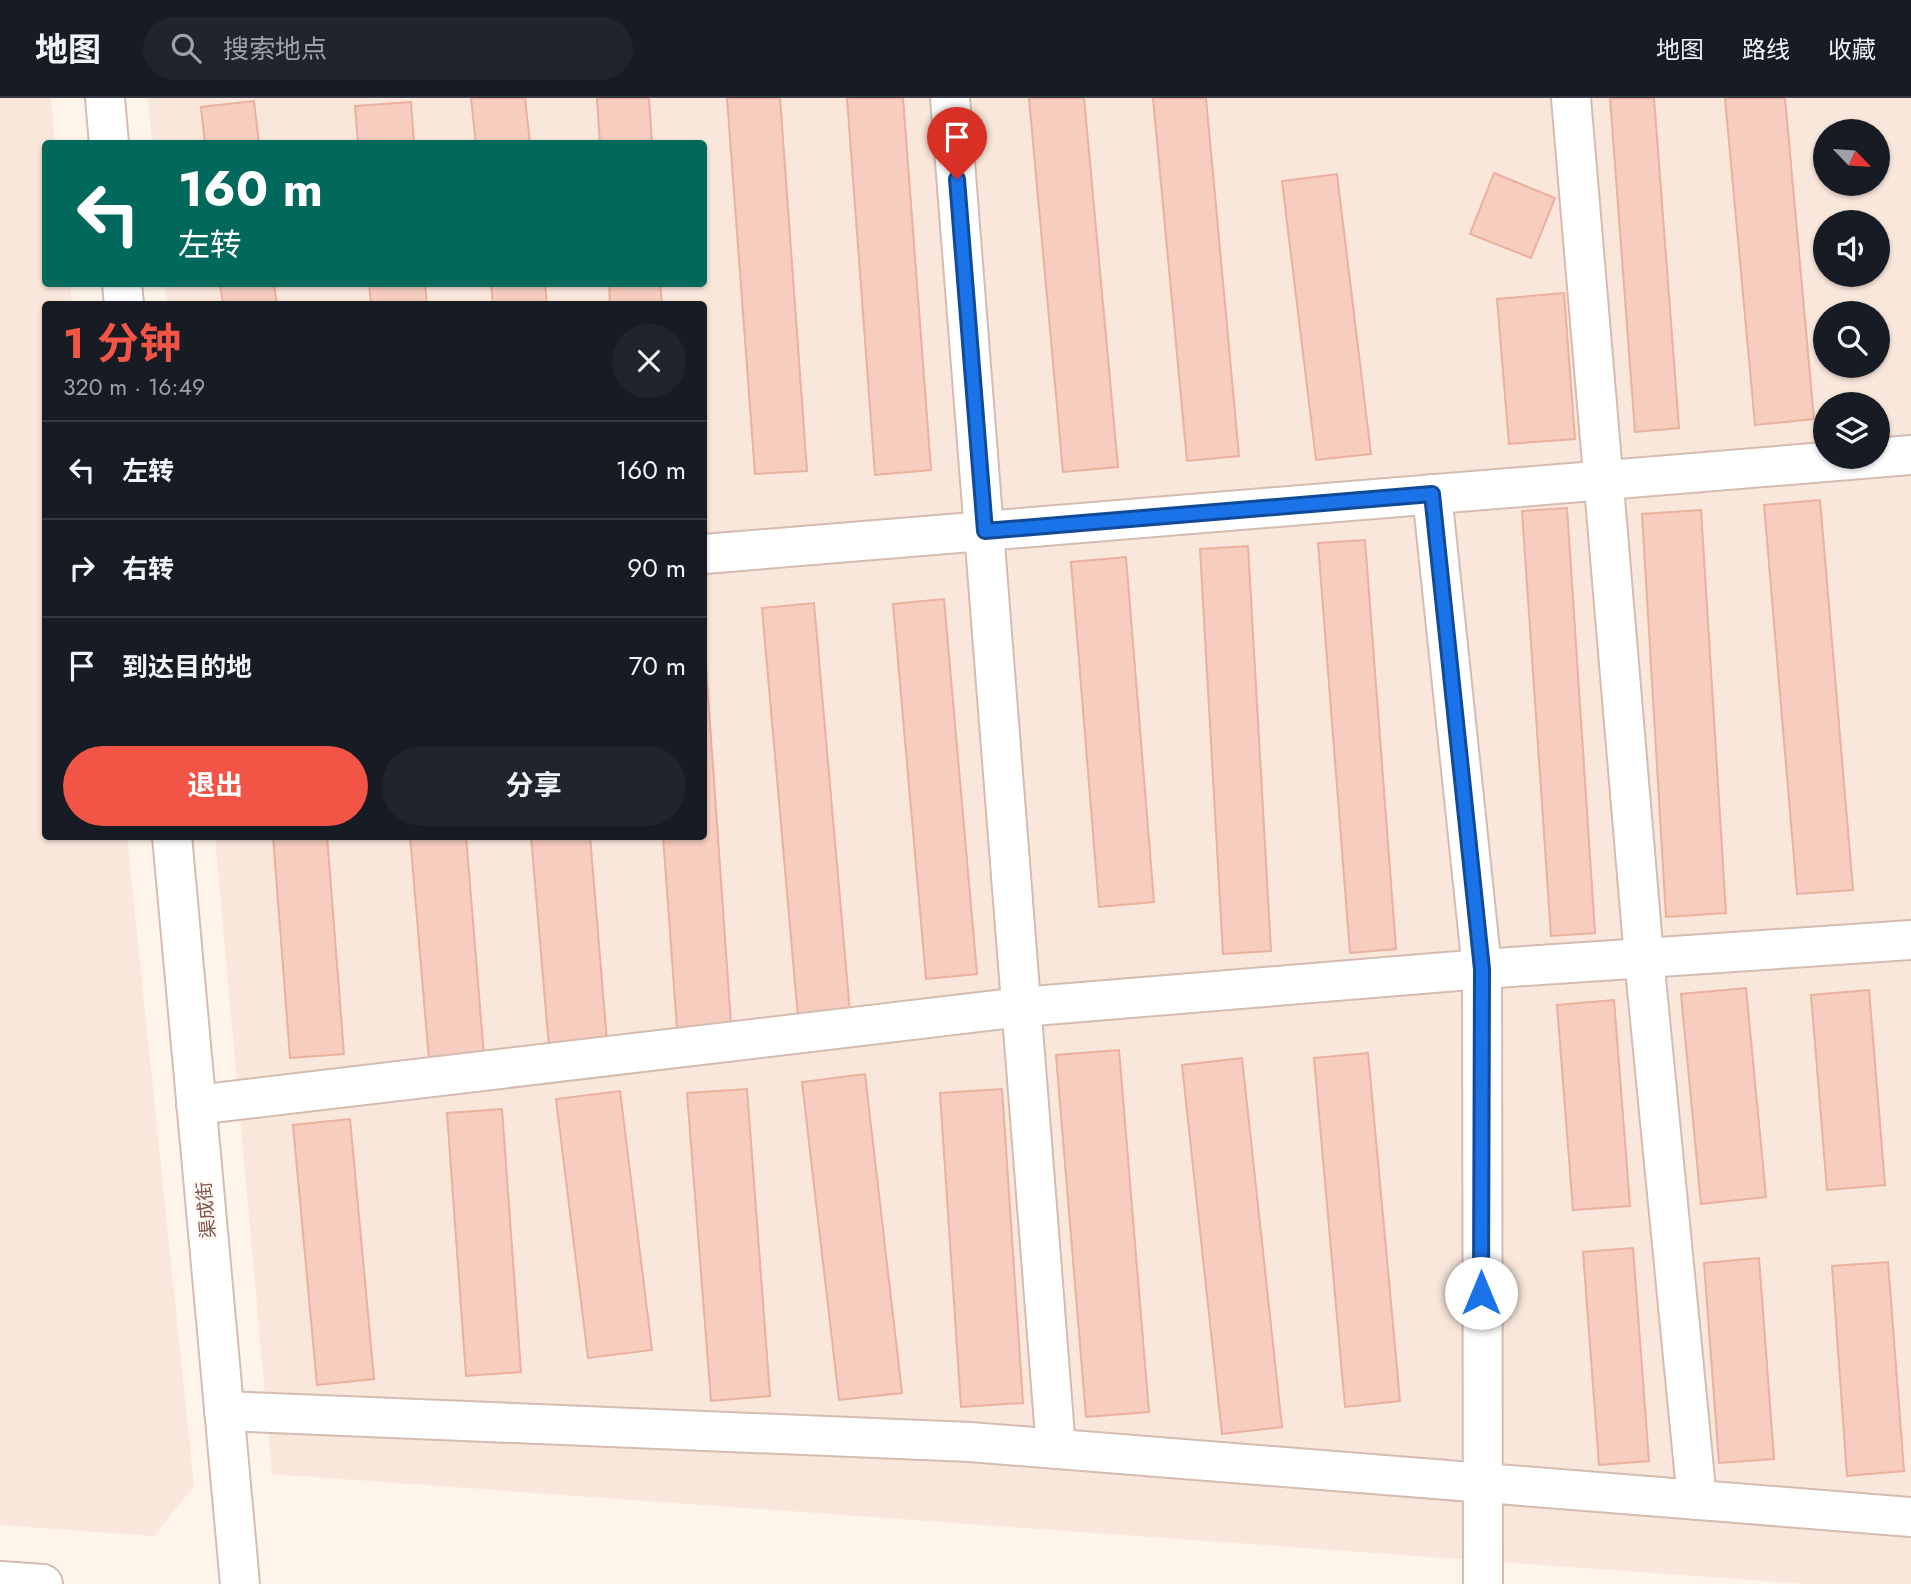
<!DOCTYPE html>
<html lang="zh">
<meta charset="utf-8">
<style>
:root{--surface:#171b24;--page:#20242c;--text:#f1f3f6;--muted:#9ea1a6;--line:#363941;--accent:#f25446}
body{margin:0;font-family:Jost,"Noto Sans SC",sans-serif;background:var(--page);color:var(--text);height:100vh;display:flex;flex-direction:column;font-size:26px;white-space:nowrap}
*{box-sizing:border-box;margin:0}
p{font-size:23px;color:var(--muted)}
.icon{flex:none;width:38px;height:38px;fill:none;stroke:currentColor;stroke-width:2;stroke-linecap:round;stroke-linejoin:round}
.map{position:relative;flex:1;overflow:hidden}
.sheet{position:absolute;left:42px;top:203px;width:665px;height:539px;display:flex;flex-direction:column;background:var(--surface);border-radius:7px;box-shadow:0 2px 5px #0004}
.sheet>*{flex:none}
.guide{position:absolute;left:42px;top:42px;width:665px;height:147px;border-radius:7px;box-shadow:0 2px 5px #0004;background:#00695c;color:#fff;overflow:hidden}
.needle{width:46px;rotate:115deg}
.controls{position:absolute;left:1813px;top:21px;display:grid;gap:14px}
.controls a{display:grid;place-items:center;width:77px;height:77px;border-radius:50%;background:var(--surface);box-shadow:0 2px 5px #0004;font-size:35px}
.pin{position:absolute;display:grid;place-items:center;width:60px;height:60px;color:#fff;margin:-72px -30px;border-radius:50% 50% 50% 0;rotate:-45deg;box-shadow:0 0 7px #0007}
.pin .icon{rotate:45deg}
.me{position:absolute;width:77px;margin:-38px;rotate:0deg;stroke-linejoin:round;filter:drop-shadow(0 0 5px #0008)}
.turn{display:flex;align-items:center;gap:24px;height:147px;padding:0 21px;font-size:32px}
.turn .icon{width:91px;height:91px;stroke-width:2.5}
.turn b{display:block;font-size:49px;line-height:60px}
.round{display:grid;place-items:center;flex:none;width:74px;height:74px;border-radius:37px;background:var(--page)}
.summary{display:flex;align-items:center;justify-content:space-between;height:119px;padding:0 21px}
h1{font-size:42px;font-weight:700;line-height:52px;color:var(--accent)}
.action{display:flex;gap:14px;margin-top:auto;padding:14px 21px}
.action a{flex:1;height:80px;border-radius:42px;background:var(--accent);color:#fff;font-size:28px;font-weight:700;line-height:80px;text-align:center}
.action a+a{background:var(--page);color:var(--text)}
ul{padding:0;list-style:none}
li{display:flex;align-items:center;gap:21px;height:98px;padding:0 21px;border-top:2px solid var(--line)}
li div{flex:1}
li b{display:block;font-size:26px}
li em{font-style:normal}
header{display:flex;align-items:center;gap:42px;box-sizing:border-box;height:98px;padding:0 35px;background:var(--surface);border-bottom:2px solid var(--line)}
header strong{font-size:33px}
nav{display:flex;gap:38px;margin-inline-start:auto;font-size:24px}
.search{width:490px;height:63px;background:var(--page);display:flex;align-items:center;gap:18px;box-sizing:border-box;padding:0 24px;border-radius:38px;color:var(--muted);font-size:26px}
.map>svg:first-child{display:block}
.residential{fill:#f9e7db;fill-rule:evenodd}
.building{fill:#f6cdbf;stroke:#ebb09e;stroke-width:2}
.lines{fill:none;stroke-linecap:round;stroke-linejoin:round}
.minor-casing{stroke:#d5bcb1;stroke-width:42}
.minor{stroke:#fff;stroke-width:38}
.route-casing{stroke:#114b97;stroke-width:18}
.route{stroke:#1a73e8;stroke-width:12}
.labels{text-anchor:middle;dominant-baseline:central;stroke-width:5;stroke-linejoin:round;paint-order:stroke}
.street-label{font-size:19px;fill:#7d554a;stroke:#fff8f3}
</style>
<header>
<strong>地图</strong>
<div class="search"><svg class="icon" aria-label="search" viewBox="0 0 24 24"><circle cx="10" cy="10" r="6"/><path d="M15 15l6 6"/></svg>搜索地点</div>
<nav><a>地图</a><a>路线</a><a>收藏</a></nav>
</header>
<div class="map">
<svg width="1911" height="1486" viewBox="0 0 1911 1486">
<rect width="100%" height="100%" fill="#fef4ea"/>
<!-- residential -->
<g class="residential">
<polygon points="0,0 51,0 55,45 46,46 46,186 70,186 72,206 46,206 46,738 127,739 194,1388 154,1438 0,1427"/>
<path d="M148,0H1911V1486H1808L272,1376L215,739L704,738V206H167L165,186H704V46L152,45ZM1825,33H1878V86H1825ZM1825,124H1878V177H1825ZM1825,215H1878V268H1825ZM1825,306H1878V359H1825Z"/>
</g>
<!-- building -->
<g class="building">
<polygon points="471,0 525,0 530,46 476,46"/>
<polygon points="597,0 649,0 652,46 600,46"/>
<polygon points="727,0 780,0 807,373 755,376"/>
<polygon points="847,0 903,0 931,372 875,377"/>
<polygon points="1029,0 1084,0 1118,369 1063,374"/>
<polygon points="1153,0 1206,0 1239,358 1187,363"/>
<polygon points="1610,0 1654,0 1679,330 1635,334"/>
<polygon points="1725,0 1785,0 1814,321 1755,327"/>
<polygon points="254,3 259,46 205,46 201,9"/>
<polygon points="411,4 414,46 358,46 355,8"/>
<polygon points="1494,75 1555,100 1531,160 1470,136"/>
<polygon points="1337,76 1371,356 1316,362 1282,83"/>
<polygon points="220,186 274,186 277,206 223,206"/>
<polygon points="369,186 425,186 427,206 371,206"/>
<polygon points="491,186 545,186 547,206 493,206"/>
<polygon points="609,186 660,186 662,206 610,206"/>
<polygon points="1564,195 1575,341 1509,346 1497,201"/>
<polygon points="1820,402 1853,792 1797,796 1764,407"/>
<polygon points="1567,410 1595,835 1551,838 1522,413"/>
<polygon points="1701,412 1726,815 1666,819 1642,416"/>
<polygon points="1365,442 1396,851 1350,855 1318,445"/>
<polygon points="1248,448 1271,853 1223,856 1200,451"/>
<polygon points="1126,459 1154,804 1099,809 1071,464"/>
<polygon points="944,501 977,876 926,881 893,506"/>
<polygon points="814,505 850,915 798,919 762,510"/>
<polygon points="704,540 731,926 677,930 663,738 704,738"/>
<polygon points="273,738 327,738 344,956 290,960"/>
<polygon points="410,738 466,738 484,958 429,962"/>
<polygon points="531,738 590,738 607,944 549,949"/>
<polygon points="1746,890 1766,1099 1701,1106 1681,896"/>
<polygon points="1869,892 1885,1087 1827,1092 1811,897"/>
<polygon points="1614,902 1630,1108 1573,1112 1557,907"/>
<polygon points="1119,952 1149,1314 1086,1319 1056,957"/>
<polygon points="1368,955 1400,1303 1345,1309 1314,960"/>
<polygon points="1242,960 1282,1329 1222,1336 1182,967"/>
<polygon points="865,976 902,1295 839,1302 802,984"/>
<polygon points="747,991 770,1298 711,1303 687,995"/>
<polygon points="1002,991 1023,1305 961,1309 940,995"/>
<polygon points="620,993 652,1252 588,1260 556,1001"/>
<polygon points="502,1011 521,1274 466,1278 447,1015"/>
<polygon points="350,1021 374,1281 317,1287 293,1027"/>
<polygon points="1633,1150 1649,1363 1599,1367 1583,1154"/>
<polygon points="1759,1160 1774,1361 1719,1365 1704,1165"/>
<polygon points="1888,1164 1904,1373 1847,1378 1832,1168"/>
</g>
<g class="lines">
<!-- minor casing -->
<g class="minor-casing">
<g id="minor">
<polyline points="105,0 109,46"/>
<polyline points="950,0 1056,1351"/>
<polyline points="1571,0 1644,860 1697,1402"/>
<polyline points="122,186 124,206"/>
<polyline points="1432,396 1482,871 1483,1486"/>
<polyline points="704,456 1911,357"/>
<polyline points="172,738 240,1486"/>
<polyline points="196,1007 1022,909 1482,871 1911,842"/>
<polyline points="224,1313 970,1344 1911,1419"/>
<polyline points="0,1483 43,1486"/>
</g>
</g>
<!-- minor -->
<use href="#minor" class="minor"/>
</g>
<g class="lines">
<!-- route casing -->
<g class="route-casing">
<polyline id="route" points="957,81 985,433 1432,396 1482,871 1481,1195"/>
</g>
<!-- route -->
<use href="#route" class="route"/>
</g>
<g class="labels">
<!-- street labels -->
<g class="street-label">
<text transform="translate(206 1112) rotate(-95)">渠成街</text>
</g>
</g>
</svg>
<div class="controls">
<a><svg class="needle" viewBox="-14 -14 28 28"><path d="M0-13l5 13h-10z" fill="#e53935"/><path d="M0 13l5-13h-10z" fill="#9ea1a6"/></svg></a>
<a><svg class="icon" aria-label="sound" viewBox="0 0 24 24"><path d="M4 9h4l5-4v14l-5-4H4zM17 9q2 3 0 6"/></svg></a>
<a><svg class="icon" aria-label="search" viewBox="0 0 24 24"><circle cx="10" cy="10" r="6"/><path d="M15 15l6 6"/></svg></a>
<a><svg class="icon" aria-label="layers" viewBox="0 0 24 24"><path d="M12 4l9 5-9 5-9-5zM3 14l9 5 9-5"/></svg></a>
</div>
<div class="pin" style="left:957px;top:81px;background:#d93025"><svg class="icon" aria-label="arrive" viewBox="0 0 24 24"><path d="M6 21V4h12l-3 4 3 4H6"/></svg></div>
<svg class="me" style="left:1481px;top:1195px" viewBox="-20 -20 40 40"><circle r="19" fill="#fff"/><path d="M0-13L10 11 0 6-10 11z" fill="#1a73e8"/></svg>
<div class="guide">
<div class="turn"><svg class="icon" aria-label="left" viewBox="0 0 24 24"><path d="M17 20v-9H6M10 6l-5 5 5 5"/></svg><div><b>160 m</b>左转</div></div>
</div>
<section class="sheet">
<div class="summary"><div><h1>1 分钟</h1><p>320 m · 16:49</p></div><a class="round"><svg class="icon" aria-label="close" viewBox="0 0 24 24"><path d="M6 6l12 12M18 6L6 18"/></svg></a></div>
<ul>
<li><svg class="icon" aria-label="left" viewBox="0 0 24 24"><path d="M17 20v-9H6M10 6l-5 5 5 5"/></svg><div><b>左转</b></div><em>160 m</em></li>
<li><svg class="icon" aria-label="right" viewBox="0 0 24 24"><path d="M7 20v-9h11M14 6l5 5-5 5"/></svg><div><b>右转</b></div><em>90 m</em></li>
<li><svg class="icon" aria-label="arrive" viewBox="0 0 24 24"><path d="M6 21V4h12l-3 4 3 4H6"/></svg><div><b>到达目的地</b></div><em>70 m</em></li>
</ul>
<div class="action"><a>退出</a><a>分享</a></div>
</section>
</div>
